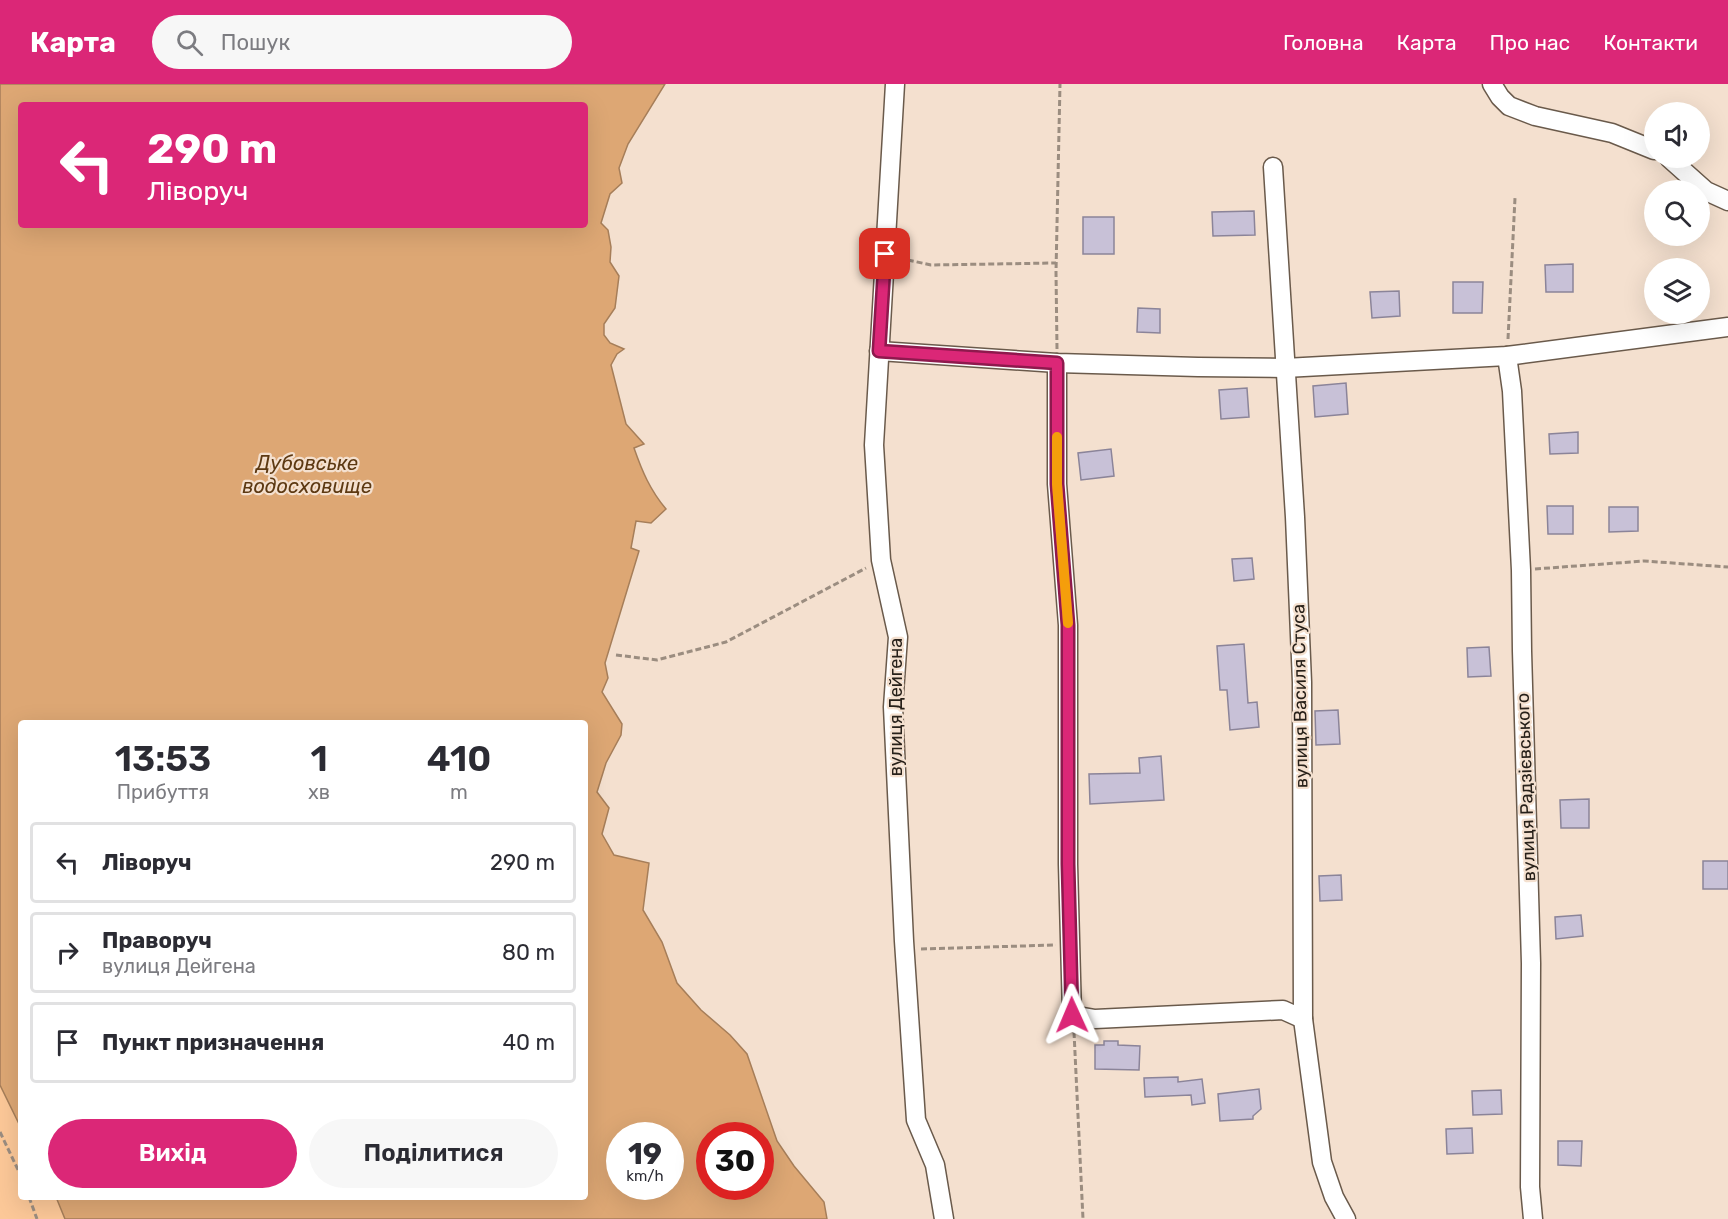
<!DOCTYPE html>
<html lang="uk">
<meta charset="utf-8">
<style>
:root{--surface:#fff;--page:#f7f7f7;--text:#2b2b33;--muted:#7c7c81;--line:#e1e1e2;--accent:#db2777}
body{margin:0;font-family:Rubik,sans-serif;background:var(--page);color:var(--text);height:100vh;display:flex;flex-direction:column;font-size:22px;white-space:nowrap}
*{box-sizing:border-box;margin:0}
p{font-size:20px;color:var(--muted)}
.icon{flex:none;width:33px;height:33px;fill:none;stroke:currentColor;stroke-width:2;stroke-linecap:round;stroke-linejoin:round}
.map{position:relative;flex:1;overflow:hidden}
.side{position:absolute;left:18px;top:636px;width:570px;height:480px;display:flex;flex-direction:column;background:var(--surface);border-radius:6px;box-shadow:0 6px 24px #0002}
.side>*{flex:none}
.banner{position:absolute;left:18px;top:18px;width:570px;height:126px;border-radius:6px;box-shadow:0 6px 24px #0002;background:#db2777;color:#fff;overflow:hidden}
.tools{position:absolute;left:1644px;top:18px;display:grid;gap:12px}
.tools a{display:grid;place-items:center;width:66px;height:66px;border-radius:50%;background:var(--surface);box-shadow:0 6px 24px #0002;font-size:30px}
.speed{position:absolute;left:606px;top:1038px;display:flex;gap:12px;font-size:30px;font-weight:700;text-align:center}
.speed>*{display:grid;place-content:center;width:78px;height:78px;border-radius:50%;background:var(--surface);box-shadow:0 6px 24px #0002;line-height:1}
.speed small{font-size:15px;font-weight:400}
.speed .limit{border:9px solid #d22;background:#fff;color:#111}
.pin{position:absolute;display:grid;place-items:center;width:51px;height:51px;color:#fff;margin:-26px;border-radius:12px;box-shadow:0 3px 9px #0006}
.me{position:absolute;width:66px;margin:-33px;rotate:359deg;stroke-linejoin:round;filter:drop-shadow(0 0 4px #0008)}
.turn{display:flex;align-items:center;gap:21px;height:126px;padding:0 30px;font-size:27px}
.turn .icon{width:78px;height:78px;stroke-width:2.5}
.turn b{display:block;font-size:42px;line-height:51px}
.eta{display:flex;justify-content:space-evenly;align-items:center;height:102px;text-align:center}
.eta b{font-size:36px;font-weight:600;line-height:42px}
.action{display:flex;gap:12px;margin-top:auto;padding:12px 30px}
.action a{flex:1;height:69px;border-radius:36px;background:var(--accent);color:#fff;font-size:24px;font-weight:600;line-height:69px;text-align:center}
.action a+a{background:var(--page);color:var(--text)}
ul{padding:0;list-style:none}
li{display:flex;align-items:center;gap:18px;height:81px;margin:0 12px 9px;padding:0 18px;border:3px solid var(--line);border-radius:6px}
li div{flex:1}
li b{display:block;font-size:22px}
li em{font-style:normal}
header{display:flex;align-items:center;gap:36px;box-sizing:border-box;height:84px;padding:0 30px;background:var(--accent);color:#fff}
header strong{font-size:28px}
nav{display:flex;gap:33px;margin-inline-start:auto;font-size:21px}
.search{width:420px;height:54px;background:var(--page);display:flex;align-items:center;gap:15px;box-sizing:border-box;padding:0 21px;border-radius:33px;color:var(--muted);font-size:22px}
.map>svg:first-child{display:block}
.green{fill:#fcc898}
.water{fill:#dda774;stroke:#a67e59;stroke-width:1.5;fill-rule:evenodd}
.building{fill:#c8c1d7;stroke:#8b8499;stroke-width:1.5}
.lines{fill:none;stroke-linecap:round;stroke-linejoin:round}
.minor-casing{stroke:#6a5a4b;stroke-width:21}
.path{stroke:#9b8d80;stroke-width:3;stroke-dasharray:6 3;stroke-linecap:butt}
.minor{stroke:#fff;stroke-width:18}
.route-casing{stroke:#8e194d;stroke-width:15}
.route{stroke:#db2777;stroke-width:10}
.slow{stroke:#f59e0b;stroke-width:10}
.labels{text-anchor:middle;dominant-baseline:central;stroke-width:4.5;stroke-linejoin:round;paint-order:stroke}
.street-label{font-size:18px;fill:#272019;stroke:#f4e0cf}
.water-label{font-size:20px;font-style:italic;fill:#5d3912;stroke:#f4e0cf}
</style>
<header>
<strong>Карта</strong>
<div class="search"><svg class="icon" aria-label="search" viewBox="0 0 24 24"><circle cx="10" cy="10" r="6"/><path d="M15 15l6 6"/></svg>Пошук</div>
<nav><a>Головна</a><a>Карта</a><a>Про нас</a><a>Контакти</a></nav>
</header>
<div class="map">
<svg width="1728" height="1135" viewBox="0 0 1728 1135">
<rect width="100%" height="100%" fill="#f4e0cf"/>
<!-- green -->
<polygon class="green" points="0,1001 21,1044 21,1113 56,1113 65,1135 0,1135"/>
<!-- water -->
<path class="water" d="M0,0H665L628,60L619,84L622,99L610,110L601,139L608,146L611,163L610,178L619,192L615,224L604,240V251L610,259L624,265L617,270L611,281L626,340L644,360L634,364C642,387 650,406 666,425L651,439L636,437L631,464L639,467L605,579L608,594L602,608L622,640L621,651L606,679L597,708L609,724L602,750L614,771L649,779L643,826L662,858L677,899L701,926L730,951L747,970L777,1057L794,1082L824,1118L827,1135H65L56,1113H585V639H21V1044L0,1001ZM21,21H585V141H21ZM620,1052H670V1102H620ZM710,1052H760V1102H710Z"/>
<!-- building -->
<g class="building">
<polygon points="1254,127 1255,151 1213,152 1212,128"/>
<rect x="1083" y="133" width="31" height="37"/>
<polygon points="1573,180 1573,208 1546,208 1545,181"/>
<polygon points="1453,198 1483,198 1482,229 1453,229"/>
<polygon points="1399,207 1400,232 1372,234 1370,208"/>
<polygon points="1138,224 1160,225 1160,249 1137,248"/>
<polygon points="1346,299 1348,330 1315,333 1313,302"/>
<polygon points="1247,304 1249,333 1221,335 1219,306"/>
<polygon points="1578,348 1578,369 1550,370 1549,350"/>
<polygon points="1111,365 1114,392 1081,396 1078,369"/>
<polygon points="1547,422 1573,422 1573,450 1548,450"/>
<polygon points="1609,423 1638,423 1638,447 1609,448"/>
<polygon points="1252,474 1254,495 1234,497 1232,475"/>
<polygon points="1244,560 1248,619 1257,618 1259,643 1230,646 1227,606 1220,606 1217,562"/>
<polygon points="1489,563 1491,592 1468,593 1467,564"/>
<polygon points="1338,626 1340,660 1316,661 1315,627"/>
<polygon points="1161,672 1164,716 1090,720 1089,690 1140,689 1139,674"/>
<polygon points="1589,715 1589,744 1561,744 1560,716"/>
<rect x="1703" y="777" width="25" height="28"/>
<polygon points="1341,791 1342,816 1320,817 1319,792"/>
<polygon points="1581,831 1583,852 1556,855 1555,833"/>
<polygon points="1104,957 1118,957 1118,961 1140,962 1139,986 1095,985 1095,961 1104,961"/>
<polygon points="1178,993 1178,998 1202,995 1205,1019 1192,1021 1191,1011 1145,1013 1144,994"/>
<polygon points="1259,1005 1261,1025 1253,1032 1253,1035 1220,1037 1218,1010"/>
<polygon points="1501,1006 1502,1030 1473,1031 1472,1007"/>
<polygon points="1472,1044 1473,1069 1447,1070 1446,1045"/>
<polygon points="1558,1057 1582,1057 1581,1082 1558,1081"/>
</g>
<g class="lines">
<!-- minor casing -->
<g class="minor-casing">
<g id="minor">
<polyline points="895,0 874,361 881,476 898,553 893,623 904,857 916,1036 935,1081 944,1135"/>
<polyline points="1492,0 1500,13 1509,22 1535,32 1612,49 1654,66"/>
<polyline points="1669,74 1706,107 1728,117"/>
<polyline points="1273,83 1295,433 1302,598 1303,935 1322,1078 1334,1113 1346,1135"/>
<polyline points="879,267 1057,279 1198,283 1285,284 1507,272 1728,243"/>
<polyline points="1507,272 1512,307 1521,486 1522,567 1531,879 1530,1103 1533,1135"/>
<polyline points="1057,279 1057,400 1068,541 1068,780 1072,931 1095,935 1283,926 1303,935"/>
</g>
</g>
<!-- path -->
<g class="path">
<polyline points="899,174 931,181 1056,179"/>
<polyline points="1508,255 1515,114"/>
<polyline points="1057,265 1056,188 1060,0"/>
<polyline points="1535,485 1644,477 1728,483"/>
<polyline points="616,571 657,576 726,558 866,484"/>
<polyline points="921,865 1056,861"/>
<polyline points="1074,948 1083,1135"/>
<polyline points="0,1048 21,1092"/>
<polyline points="29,1113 37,1135"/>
</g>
<!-- minor -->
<use href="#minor" class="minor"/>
</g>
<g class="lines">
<!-- route casing -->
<g class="route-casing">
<polyline id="route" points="885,170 879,267 1057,279 1057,400 1068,541 1068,780 1072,931"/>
</g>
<!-- route -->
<use href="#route" class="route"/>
<!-- slow -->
<polyline class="slow" points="1057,353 1057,400 1068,539"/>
</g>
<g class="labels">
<!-- street labels -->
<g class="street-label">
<text transform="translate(1300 612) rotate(-91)">вулиця Василя Стуса</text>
<text transform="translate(896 623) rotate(-90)">вулиця Дейгена</text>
<text transform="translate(1526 703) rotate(-92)">вулиця Радзієвського</text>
</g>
<!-- water labels -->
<g class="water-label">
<text x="307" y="379">Дубовське<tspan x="307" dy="23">водосховище</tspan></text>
</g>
</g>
</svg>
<div class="tools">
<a><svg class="icon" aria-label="sound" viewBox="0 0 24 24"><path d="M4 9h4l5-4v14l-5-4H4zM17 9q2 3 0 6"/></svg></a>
<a><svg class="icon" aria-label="search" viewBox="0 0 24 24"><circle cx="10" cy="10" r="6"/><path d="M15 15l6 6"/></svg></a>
<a><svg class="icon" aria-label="layers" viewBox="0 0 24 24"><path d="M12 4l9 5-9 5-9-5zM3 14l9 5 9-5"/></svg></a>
</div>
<div class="speed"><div>19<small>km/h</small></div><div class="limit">30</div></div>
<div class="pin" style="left:885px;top:170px;background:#d93025"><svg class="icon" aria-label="arrive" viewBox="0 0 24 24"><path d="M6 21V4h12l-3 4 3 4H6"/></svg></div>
<svg class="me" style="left:1072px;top:931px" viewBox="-20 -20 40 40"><path d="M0-17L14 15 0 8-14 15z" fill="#db2777" stroke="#fff" stroke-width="4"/></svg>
<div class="banner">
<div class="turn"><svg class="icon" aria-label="left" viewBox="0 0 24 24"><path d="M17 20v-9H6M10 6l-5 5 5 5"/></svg><div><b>290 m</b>Ліворуч</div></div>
</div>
<section class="side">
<div class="eta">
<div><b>13:53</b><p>Прибуття</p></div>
<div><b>1</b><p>хв</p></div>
<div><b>410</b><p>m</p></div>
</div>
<ul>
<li><svg class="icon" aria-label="left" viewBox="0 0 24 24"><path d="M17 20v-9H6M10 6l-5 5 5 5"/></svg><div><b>Ліворуч</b></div><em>290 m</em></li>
<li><svg class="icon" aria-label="right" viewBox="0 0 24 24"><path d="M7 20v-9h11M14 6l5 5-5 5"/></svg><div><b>Праворуч</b><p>вулиця Дейгена</p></div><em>80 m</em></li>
<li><svg class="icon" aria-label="arrive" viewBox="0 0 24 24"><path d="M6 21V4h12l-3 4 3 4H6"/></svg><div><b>Пункт призначення</b></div><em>40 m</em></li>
</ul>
<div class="action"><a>Вихід</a><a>Поділитися</a></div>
</section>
</div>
